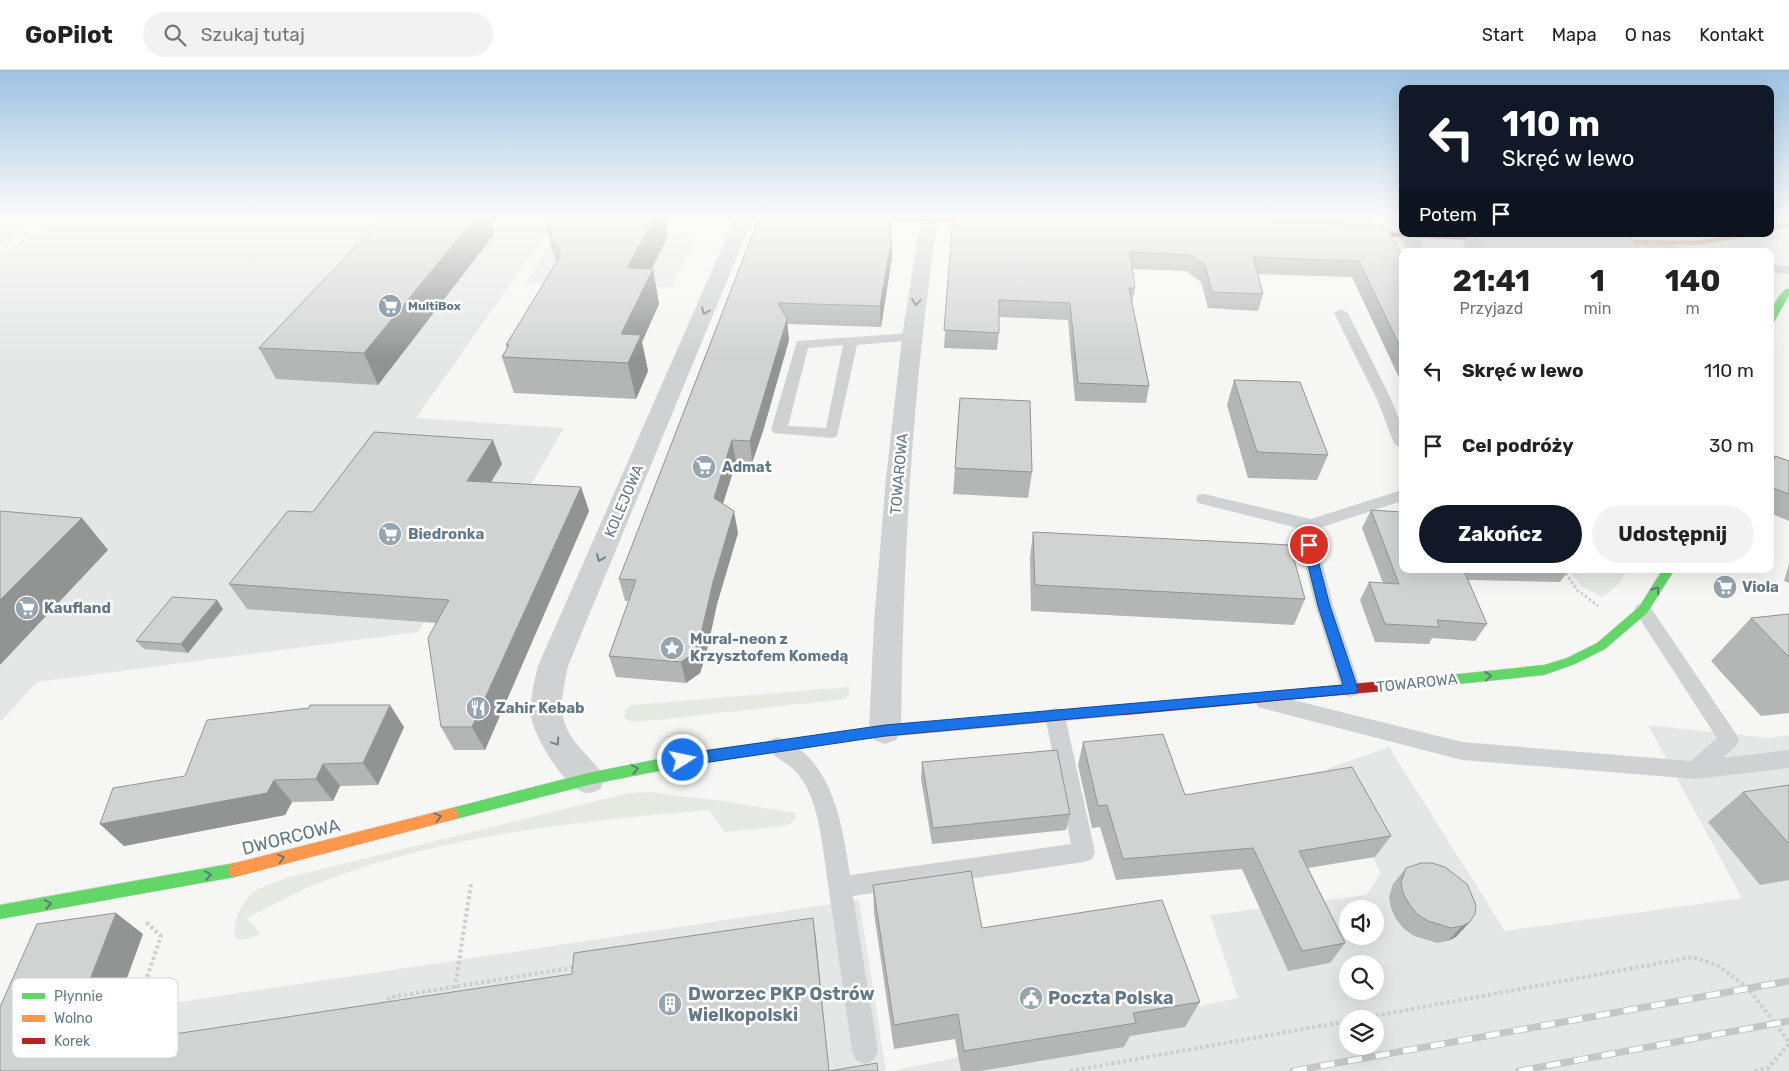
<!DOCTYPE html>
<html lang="pl">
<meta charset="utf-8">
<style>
:root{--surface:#fff;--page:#f2f2f2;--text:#222;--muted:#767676;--line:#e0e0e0;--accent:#111827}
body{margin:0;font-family:Rubik,sans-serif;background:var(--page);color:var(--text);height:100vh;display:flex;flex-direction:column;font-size:19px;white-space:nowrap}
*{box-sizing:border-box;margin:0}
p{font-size:16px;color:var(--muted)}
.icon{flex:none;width:28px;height:28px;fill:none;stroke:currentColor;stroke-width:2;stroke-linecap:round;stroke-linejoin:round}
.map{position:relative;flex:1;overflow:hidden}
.side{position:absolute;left:1399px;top:178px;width:375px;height:325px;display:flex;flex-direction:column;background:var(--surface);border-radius:10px;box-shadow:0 5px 20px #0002}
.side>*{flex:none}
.guide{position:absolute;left:1399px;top:15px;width:375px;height:152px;border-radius:10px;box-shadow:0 5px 20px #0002;background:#111827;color:#fff;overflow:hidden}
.fabs{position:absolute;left:1339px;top:830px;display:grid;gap:10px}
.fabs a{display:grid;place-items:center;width:45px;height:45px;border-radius:50%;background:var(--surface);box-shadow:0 5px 20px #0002;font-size:25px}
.pin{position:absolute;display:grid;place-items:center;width:42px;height:42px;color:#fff;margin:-21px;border:2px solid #fff;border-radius:50%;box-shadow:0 1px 5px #0007}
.me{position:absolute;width:55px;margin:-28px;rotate:80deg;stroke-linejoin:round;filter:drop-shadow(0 0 4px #0008)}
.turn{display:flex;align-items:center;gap:18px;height:105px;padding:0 20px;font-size:22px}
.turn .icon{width:65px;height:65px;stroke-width:2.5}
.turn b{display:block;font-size:35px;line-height:42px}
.then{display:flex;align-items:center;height:48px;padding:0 20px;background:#0003;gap:10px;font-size:19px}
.eta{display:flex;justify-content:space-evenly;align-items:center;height:85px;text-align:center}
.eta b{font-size:30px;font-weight:700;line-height:35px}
.button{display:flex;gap:10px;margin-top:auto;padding:10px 20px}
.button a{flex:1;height:58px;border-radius:30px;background:var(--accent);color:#fff;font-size:20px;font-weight:700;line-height:58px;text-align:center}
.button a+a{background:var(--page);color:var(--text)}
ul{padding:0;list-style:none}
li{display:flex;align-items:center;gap:15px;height:75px;padding:0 20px}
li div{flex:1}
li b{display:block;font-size:19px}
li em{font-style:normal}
header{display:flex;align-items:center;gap:30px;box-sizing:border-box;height:70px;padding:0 25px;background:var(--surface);border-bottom:1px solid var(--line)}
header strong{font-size:24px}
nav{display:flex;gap:28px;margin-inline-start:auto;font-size:18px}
.search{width:350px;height:45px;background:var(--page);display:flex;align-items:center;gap:12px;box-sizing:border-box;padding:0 18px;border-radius:28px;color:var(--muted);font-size:19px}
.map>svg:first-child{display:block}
.built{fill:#e5e6e6;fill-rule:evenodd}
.green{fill:#e6eae3}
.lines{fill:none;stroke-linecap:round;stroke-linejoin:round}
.fast-casing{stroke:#d3d4d5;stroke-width:1}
.slow-casing{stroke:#d3d4d5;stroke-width:1}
.jam-casing{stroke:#d3d4d5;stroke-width:1}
.path-far2{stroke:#cccecf;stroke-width:2.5;stroke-dasharray:2 2;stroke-linecap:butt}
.path-far1{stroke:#cccecf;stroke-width:3;stroke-dasharray:2.5 2.5;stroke-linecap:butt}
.path{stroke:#cccecf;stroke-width:4;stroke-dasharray:3 3;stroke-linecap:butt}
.lane{fill:#d0d1d2;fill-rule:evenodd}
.street{fill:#d0d1d2;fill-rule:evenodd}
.fast{fill:#63d668;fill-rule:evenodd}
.slow{fill:#ff974d;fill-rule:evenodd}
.jam{fill:#b3261e;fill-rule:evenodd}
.rail-casing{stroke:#c5c6c7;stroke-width:7}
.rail{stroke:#fff;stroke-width:5;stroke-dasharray:14;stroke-linecap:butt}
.wall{fill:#b4b5b5}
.shaded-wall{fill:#929393}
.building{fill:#d1d2d2;stroke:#929393}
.oneway{stroke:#6f828e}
.oneway2{stroke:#647987}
.route{fill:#1a73e8;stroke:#114b97}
.labels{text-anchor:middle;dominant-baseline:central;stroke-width:5;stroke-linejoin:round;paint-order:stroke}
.far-poi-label{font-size:12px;font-weight:bold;fill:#647987;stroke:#fff;text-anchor:start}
.poi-label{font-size:15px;font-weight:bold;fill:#647987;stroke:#fff;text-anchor:start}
.street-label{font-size:15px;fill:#647987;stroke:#fff}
.near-street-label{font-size:18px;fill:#647987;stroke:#fff}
.near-poi-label{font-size:18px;font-weight:bold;fill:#647987;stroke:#fff;text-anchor:start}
.key{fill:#fff;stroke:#d0d7db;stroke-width:1}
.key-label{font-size:14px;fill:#647987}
</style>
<header>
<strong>GoPilot</strong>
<div class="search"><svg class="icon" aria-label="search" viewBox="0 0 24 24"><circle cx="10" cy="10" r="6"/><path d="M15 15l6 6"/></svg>Szukaj tutaj</div>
<nav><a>Start</a><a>Mapa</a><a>O nas</a><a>Kontakt</a></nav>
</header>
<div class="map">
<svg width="1789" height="1001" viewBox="0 0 1789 1001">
<rect width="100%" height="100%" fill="#f6f6f5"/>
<!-- built -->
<g class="built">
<polygon points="56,148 557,148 416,348 564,358 474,513 448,514 418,562 37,612 0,652 0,186"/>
<polygon points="568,148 629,148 694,170 672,217 525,213"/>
<path d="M1648,655L1770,668L1789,665V1001H893L1238,928L1210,845L1366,825L1381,803L1327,699L1389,677L1505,861L1742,828ZM1348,839H1375V866H1348ZM1348,894H1375V921H1348ZM1348,949H1375V976H1348Z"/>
<polygon points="859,830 886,1001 0,1001 0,959"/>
</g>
<!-- green -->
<g class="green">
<polygon points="30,148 42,148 0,175 0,167"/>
<polygon points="313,148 407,148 369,172 293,167"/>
<polygon points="471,148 553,148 528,165 516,153 509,150"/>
<polygon points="1789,162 1789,192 1770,190 1770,181 1714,181 1707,179 1754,172"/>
<polygon points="1568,499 1627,499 1619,514 1602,527 1582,517"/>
<polygon points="849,617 849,624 845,629 638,652 629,651 624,647 627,638 632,635"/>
<path d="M649,722L730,732L795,743L796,747L792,753L784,756L725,762L709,740C580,751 451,764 329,809C301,819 274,835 247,848L260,864L248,869L237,870C230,857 241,832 252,823C260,816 276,813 286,808L629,723Z"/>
</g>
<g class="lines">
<!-- fast casing -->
<g class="fast-casing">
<g id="fast">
<polygon points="1789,153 1789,157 1770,161 1770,157"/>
<path d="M1786,219H1789V225L1774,252L1770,255C1770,241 1775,228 1786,219Z"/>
<polygon points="1663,499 1675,499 1647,543 1605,579 1575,594 1544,605 1449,615 1445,614 1443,610 1445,606 1449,605 1544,595 1567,588 1597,573 1639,537"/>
<polygon points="871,658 876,659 878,663 876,667 871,668 699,693 588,715 452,750 447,748 445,744 447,740 452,738 588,703 699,681"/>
<polygon points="235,793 240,795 242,800 240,805 235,807 0,849 0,835"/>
</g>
</g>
<!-- slow casing -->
<g class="slow-casing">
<g id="slow">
<polygon points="1740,164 1757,164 1753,166 1695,175 1598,174 1594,172 1598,170 1695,171"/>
<polygon points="1125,635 1130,636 1131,640 1130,644 1125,645 871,668 866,667 864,663 866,659 871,658"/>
<polygon points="452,738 457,740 459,744 457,748 452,750 235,807 230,805 228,800 230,795 235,793"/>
</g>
</g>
<!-- jam casing -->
<g class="jam-casing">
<g id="jam">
<path d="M893,148C911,148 983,144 994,151L990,153L897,150Z"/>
<polygon points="1350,161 1505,167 1509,169 1505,171 1353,165 1349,163"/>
<polygon points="1449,605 1453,606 1455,610 1453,614 1449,615 1125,645 1120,644 1119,640 1120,636 1125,635"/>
</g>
</g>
<!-- path-far2 -->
<polyline class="path-far2" points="0,161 16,148"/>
<!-- path-far1 -->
<polyline class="path-far1" points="1563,499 1577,520 1598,536"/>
<!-- path -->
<g class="path">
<polyline points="454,924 471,814"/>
<polyline points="383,934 391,927 577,897"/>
<polyline points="1358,949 1693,887 1719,896 1748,918 1789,972"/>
<polyline points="124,975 161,866 146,852"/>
<polyline points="1070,1001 1348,951"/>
<polyline points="1755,1001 1768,998 1789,974"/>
</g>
<!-- lane -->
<g class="lane">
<polygon points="1646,170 1683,178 1685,181 1663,181 1642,177 1640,174 1642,171"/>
<polygon points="1770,194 1789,196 1789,204 1770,202"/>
<polygon points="1341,239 1348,243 1391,329 1402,356 1402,378 1397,376 1394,373 1377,329 1334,243"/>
<path d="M911,263L916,264L918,267L916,270L857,275L837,366L832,368L774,363L771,360L797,271ZM843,275L826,358L788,356L808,278Z"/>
<polygon points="1402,420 1402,431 1319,458 1318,475 1333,535 1361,619 1358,625 1351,627 1344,625 1341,619 1315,535 1300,475 1302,459 1198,433 1196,429 1198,425 1204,424 1311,449"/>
<polygon points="1643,533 1649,535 1736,664 1739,670 1736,676 1723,688 1789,680 1789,698 1695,709 1462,690 1265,639 1258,637 1255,631 1258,625 1265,623 1462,672 1691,691 1717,668 1634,540 1637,535"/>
<path d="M1055,638L1062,640L1065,646L1095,782L1092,789L1084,792L853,826L878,981L874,990L865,994L856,990L852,981L822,772C818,747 812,717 793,699C785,691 772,687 767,676L770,670L777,667C833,687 842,754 850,805L1071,774L1045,646L1048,640Z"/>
</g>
<!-- street -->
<g class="street">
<path d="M735,148H753L568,596C561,631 555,649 580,678C589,688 599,697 605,709L600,719C597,720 592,723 589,723C568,725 533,665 531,646C530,629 534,612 538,596Z"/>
<path d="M921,148L938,149C912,318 903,490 901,661L896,670L885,674L874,670L869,661L874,552L886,408L903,260Z"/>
<polygon points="1400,161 1402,161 1402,164 1415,164 1426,181 1408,181 1398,165"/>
</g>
<!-- fast -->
<use href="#fast" class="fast"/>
<!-- slow -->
<use href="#slow" class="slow"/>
<!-- jam -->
<use href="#jam" class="jam"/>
<!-- rail casing -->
<g class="rail-casing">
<g id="rail">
<polyline points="1293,1001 1789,911"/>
<polyline points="1519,1001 1789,951"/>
</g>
</g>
<!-- rail -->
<use href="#rail" class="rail"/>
</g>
<!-- wall -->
<g class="wall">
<polygon points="548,148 665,148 668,166 652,199 653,199 659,234 642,272 648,301 636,329 514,323 502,287 507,279 506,275 557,192 554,186 545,153"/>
<polygon points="759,148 892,154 891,167 892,187 881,257 787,254 789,270 763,361 752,393 736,392 723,433 738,463 717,534 706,585 700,603 686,613 616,607 609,586 629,531 625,531 619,509"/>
<polygon points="953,148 1375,148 1372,156 1402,185 1402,314 1352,207 1258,204 1263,224 1258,241 1208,238 1201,212 1186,201 1132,199 1135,218 1132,232 1149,316 1146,333 1075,331 1068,250 999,247 999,263 997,280 944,278"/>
<polygon points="495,163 378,315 276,309 259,278"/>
<polygon points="1468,164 1599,164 1642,181 1467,181 1463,175"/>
<polygon points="1234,310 1328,385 1317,410 1248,408 1227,335"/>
<polygon points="960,328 1032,402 1028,428 953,424"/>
<polygon points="1775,386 1789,391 1789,451 1770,443 1770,392"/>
<polygon points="502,394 491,412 581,417 589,441 485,680 454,680 441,657 437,553 247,539 229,514 313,442"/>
<polygon points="1371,440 1402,499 1570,499 1560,512 1468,510 1487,554 1475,571 1432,568 1429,574 1375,572 1360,530 1369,512 1383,513 1362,458"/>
<polygon points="1033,462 1305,529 1294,555 1031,541 1030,488"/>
<polygon points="1789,494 1789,513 1784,511"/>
<polygon points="223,539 188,583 144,579 136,571"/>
<polygon points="1789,544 1789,643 1761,646 1711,591 1751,548"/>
<polygon points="404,657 378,715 340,716 333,731 292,732 285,745 124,776 100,754 185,706"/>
<polygon points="1083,672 1185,725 1391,766 1375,787 1308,798 1345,873 1330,893 1288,901 1242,799 1116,810 1100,757 1092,758 1078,695"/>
<polygon points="922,692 1070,744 1066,760 932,774 921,709"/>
<polygon points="1789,715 1789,810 1760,815 1708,752 1743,722"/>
<polygon points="1406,798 1476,835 1456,867 1448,871 1437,873 1414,866 1404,859 1396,849 1391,838 1389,827 1393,814"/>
<polygon points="873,815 982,858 1200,932 1185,957 1130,966 1124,977 980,1001 961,1001 955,969 894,979 874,843"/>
</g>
<!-- shaded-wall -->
<g class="shaded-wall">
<polygon points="475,148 491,148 495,163 378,315 364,283"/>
<polygon points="654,148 665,148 668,166 634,233 627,198"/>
<polygon points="891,148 892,148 890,174 892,167 892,187 881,257 880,236"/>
<polygon points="653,199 659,234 642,272 648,301 636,329 621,264"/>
<polygon points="787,249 789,270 763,361 752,393 750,371"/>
<polygon points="493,370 502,394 477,435 467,411"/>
<polygon points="732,370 736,392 718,450 714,428"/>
<polygon points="581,417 589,441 485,680 472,657"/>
<polygon points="734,441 738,463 717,534 706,585 700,603 686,613 681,592 713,512"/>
<polygon points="82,448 108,480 0,595 0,530"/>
<polygon points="217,530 223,539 188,583 181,574"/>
<polygon points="390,635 404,657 378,715 363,693"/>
<polygon points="323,694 340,716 333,731 316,709"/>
<polygon points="274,710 292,732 285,745 124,776 100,754"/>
<polygon points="116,843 143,864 94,999 62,981"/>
<polygon points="813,848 816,869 829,1001"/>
<polygon points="1470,852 1456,867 1448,871 1462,856"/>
</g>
<!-- building -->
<g class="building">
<polygon points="383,148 475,148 364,283 259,278"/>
<polygon points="548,148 654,148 627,198 653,199 621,264 641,265 628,293 502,287 509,275 506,275 561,185 545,153"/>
<polygon points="759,148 891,148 889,167 892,167 880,236 778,233 787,249 760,339 750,371 732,370 714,428 734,441 713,512 701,564 695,582 681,592 609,586 636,510 619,509"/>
<polygon points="953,148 1161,148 1386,156 1402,185 1402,281 1359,191 1253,187 1263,224 1212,222 1205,195 1190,185 1130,182 1135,218 1129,218 1149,316 1078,313 1070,233 999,230 999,263 944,260"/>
<polygon points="1474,164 1599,164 1624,165 1631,168 1642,181 1486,181"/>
<polygon points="1234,310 1300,312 1328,385 1257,382"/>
<polygon points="960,328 1030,331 1032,402 955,398"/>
<polygon points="374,362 493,370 467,411 581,417 472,657 441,657 428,568 449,530 229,514 288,441 313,442"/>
<polygon points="1775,386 1789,391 1789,424 1770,417 1770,402"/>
<polygon points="1371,440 1402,442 1402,499 1463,499 1487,554 1437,550 1439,557 1385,554 1369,512 1399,514"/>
<polygon points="0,441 82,448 0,530"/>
<polygon points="1033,462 1290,475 1305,529 1035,515"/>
<polygon points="172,527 217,530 181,574 136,571"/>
<polygon points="1789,544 1789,587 1751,548"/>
<polygon points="310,635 390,635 363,693 323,694 316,709 274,710 267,723 100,754 113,718 185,706 207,650 309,638"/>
<polygon points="1163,664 1185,725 1352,697 1391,766 1299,781 1345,873 1302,881 1253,778 1123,789 1107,735 1098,736 1083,672"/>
<polygon points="1057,680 1070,744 933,758 922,692"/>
<polygon points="1789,715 1789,774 1743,722"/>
<polygon points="1421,793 1432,793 1445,797 1467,814 1476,835 1475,844 1470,852 1462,856 1451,858 1428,851 1417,844 1409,834 1403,823 1401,812 1406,798"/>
<polygon points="971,801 982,858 1162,830 1200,932 1133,943 1136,953 964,981 958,944 894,955 873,815"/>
<polygon points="116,843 62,981 572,904 574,883 813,848 829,1001 0,1001 0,937 37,854"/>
<polygon points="877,993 878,1001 829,1001"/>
</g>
<!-- one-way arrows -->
<defs><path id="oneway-chevron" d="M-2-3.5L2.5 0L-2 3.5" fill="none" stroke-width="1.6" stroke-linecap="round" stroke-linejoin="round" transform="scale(1.25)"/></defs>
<g class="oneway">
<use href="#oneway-chevron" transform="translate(916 232) rotate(98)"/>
<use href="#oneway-chevron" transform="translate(705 241) rotate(113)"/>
<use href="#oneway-chevron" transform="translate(600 488) rotate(113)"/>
<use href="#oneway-chevron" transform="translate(556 672) rotate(56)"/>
</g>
<g class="oneway2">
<use href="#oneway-chevron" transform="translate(1656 520) rotate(-57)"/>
<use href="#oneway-chevron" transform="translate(1488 606) rotate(-6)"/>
<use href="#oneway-chevron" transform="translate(635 699) rotate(-11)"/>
<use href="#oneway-chevron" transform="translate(438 747) rotate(-15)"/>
<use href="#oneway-chevron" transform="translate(281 788) rotate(-15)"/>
<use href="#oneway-chevron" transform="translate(208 805) rotate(-11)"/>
<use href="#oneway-chevron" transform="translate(48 834) rotate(-10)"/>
</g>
<!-- sky -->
<linearGradient id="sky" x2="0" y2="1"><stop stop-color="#9dc2e2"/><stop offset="0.51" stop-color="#fbfbfa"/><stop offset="1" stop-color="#fbfbfa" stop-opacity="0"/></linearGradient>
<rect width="1789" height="288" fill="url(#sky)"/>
<!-- route -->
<polygon class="route" points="1309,471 1314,475 1330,536 1358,619 1356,623 885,666 683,696 679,694 677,690 679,686 683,684 885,655 1343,615 1318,536 1303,475"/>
<!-- icons -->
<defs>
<g id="supermarket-disc" transform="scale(1.25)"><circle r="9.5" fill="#97a5ae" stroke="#fff"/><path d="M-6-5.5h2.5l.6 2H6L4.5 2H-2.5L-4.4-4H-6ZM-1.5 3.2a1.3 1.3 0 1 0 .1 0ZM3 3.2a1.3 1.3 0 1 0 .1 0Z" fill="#fff"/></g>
<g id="sight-disc" transform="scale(1.25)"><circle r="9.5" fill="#97a5ae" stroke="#fff"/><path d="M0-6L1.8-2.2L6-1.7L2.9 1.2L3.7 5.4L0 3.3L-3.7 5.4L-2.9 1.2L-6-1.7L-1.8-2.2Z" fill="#fff"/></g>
<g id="restaurant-disc" transform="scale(1.25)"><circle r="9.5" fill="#97a5ae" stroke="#fff"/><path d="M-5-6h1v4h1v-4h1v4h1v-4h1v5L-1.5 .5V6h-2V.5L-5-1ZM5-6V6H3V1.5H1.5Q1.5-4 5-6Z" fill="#fff"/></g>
<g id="civic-disc" transform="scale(1.25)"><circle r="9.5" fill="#97a5ae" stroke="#fff"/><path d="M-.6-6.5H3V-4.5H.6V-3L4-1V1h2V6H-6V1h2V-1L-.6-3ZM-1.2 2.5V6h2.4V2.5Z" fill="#fff"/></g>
<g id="building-disc" transform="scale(1.25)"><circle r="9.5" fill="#97a5ae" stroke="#fff"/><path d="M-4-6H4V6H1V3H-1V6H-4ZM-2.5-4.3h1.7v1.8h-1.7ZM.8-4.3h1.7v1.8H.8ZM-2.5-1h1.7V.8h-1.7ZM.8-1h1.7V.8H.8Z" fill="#fff"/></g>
</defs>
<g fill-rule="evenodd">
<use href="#supermarket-disc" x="390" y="236"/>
<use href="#supermarket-disc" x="704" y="397"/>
<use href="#supermarket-disc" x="390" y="464"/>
<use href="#supermarket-disc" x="1725" y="517"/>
<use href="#supermarket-disc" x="27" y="538"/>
<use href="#sight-disc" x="672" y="578"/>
<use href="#restaurant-disc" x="478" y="638"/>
<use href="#civic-disc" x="1031" y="928"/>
<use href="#building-disc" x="670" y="934"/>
</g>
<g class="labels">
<!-- far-poi labels -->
<g class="far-poi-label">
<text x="408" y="236">MultiBox</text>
</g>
<!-- poi labels -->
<g class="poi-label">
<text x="722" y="397">Admat</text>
<text x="408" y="464">Biedronka</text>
<text x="1742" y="517">Viola</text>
<text x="44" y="538">Kaufland</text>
<text x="690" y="569">Mural-neon z<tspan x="690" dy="17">Krzysztofem Komedą</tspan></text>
<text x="496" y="638">Zahir Kebab</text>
</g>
<!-- street labels -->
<g class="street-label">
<text transform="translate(899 404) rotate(-85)">TOWAROWA</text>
<text transform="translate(624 431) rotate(-67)">KOLEJOWA</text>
<text transform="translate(1417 613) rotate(-6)">TOWAROWA</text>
</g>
<!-- near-street labels -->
<g class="near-street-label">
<text transform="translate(291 767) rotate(-14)">DWORCOWA</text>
</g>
<!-- near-poi labels -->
<g class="near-poi-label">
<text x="688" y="924">Dworzec PKP Ostrów<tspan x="688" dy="21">Wielkopolski</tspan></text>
<text x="1048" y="928">Poczta Polska</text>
</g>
</g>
<!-- legend -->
<rect x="12" y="908" width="166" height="80" rx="8" class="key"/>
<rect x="22" y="923" width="23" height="6" fill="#63d668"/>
<rect x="22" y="945" width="23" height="7" fill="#ff974d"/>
<rect x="22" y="968" width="23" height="6" fill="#b3261e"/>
<g class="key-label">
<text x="54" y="931">Płynnie</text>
<text x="54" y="953">Wolno</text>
<text x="54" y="976">Korek</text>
</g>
</svg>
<div class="fabs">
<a><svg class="icon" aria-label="sound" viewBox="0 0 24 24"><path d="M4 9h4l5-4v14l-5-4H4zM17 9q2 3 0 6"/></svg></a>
<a><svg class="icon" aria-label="search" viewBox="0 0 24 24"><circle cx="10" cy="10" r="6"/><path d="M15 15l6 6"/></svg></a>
<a><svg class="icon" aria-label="layers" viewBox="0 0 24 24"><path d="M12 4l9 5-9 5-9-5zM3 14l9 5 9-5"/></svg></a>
</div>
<div class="pin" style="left:1309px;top:475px;background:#d93025"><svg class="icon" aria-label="arrive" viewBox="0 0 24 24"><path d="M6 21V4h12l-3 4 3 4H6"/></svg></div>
<svg class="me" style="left:683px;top:690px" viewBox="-20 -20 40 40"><circle r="17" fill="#1a73e8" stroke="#fff" stroke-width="3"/><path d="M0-11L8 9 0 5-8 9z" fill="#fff"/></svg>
<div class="guide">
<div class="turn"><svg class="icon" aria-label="left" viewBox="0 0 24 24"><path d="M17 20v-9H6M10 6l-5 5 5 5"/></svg><div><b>110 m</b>Skręć w lewo</div></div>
<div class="then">Potem<svg class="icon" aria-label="arrive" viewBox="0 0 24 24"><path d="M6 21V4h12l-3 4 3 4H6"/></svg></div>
</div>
<section class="side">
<div class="eta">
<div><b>21:41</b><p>Przyjazd</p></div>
<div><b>1</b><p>min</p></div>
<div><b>140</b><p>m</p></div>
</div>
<ul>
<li><svg class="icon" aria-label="left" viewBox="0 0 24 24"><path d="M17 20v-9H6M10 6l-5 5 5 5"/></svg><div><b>Skręć w lewo</b></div><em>110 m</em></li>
<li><svg class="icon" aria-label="arrive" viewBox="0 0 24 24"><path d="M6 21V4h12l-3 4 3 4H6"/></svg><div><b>Cel podróży</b></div><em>30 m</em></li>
</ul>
<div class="button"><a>Zakończ</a><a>Udostępnij</a></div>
</section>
</div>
